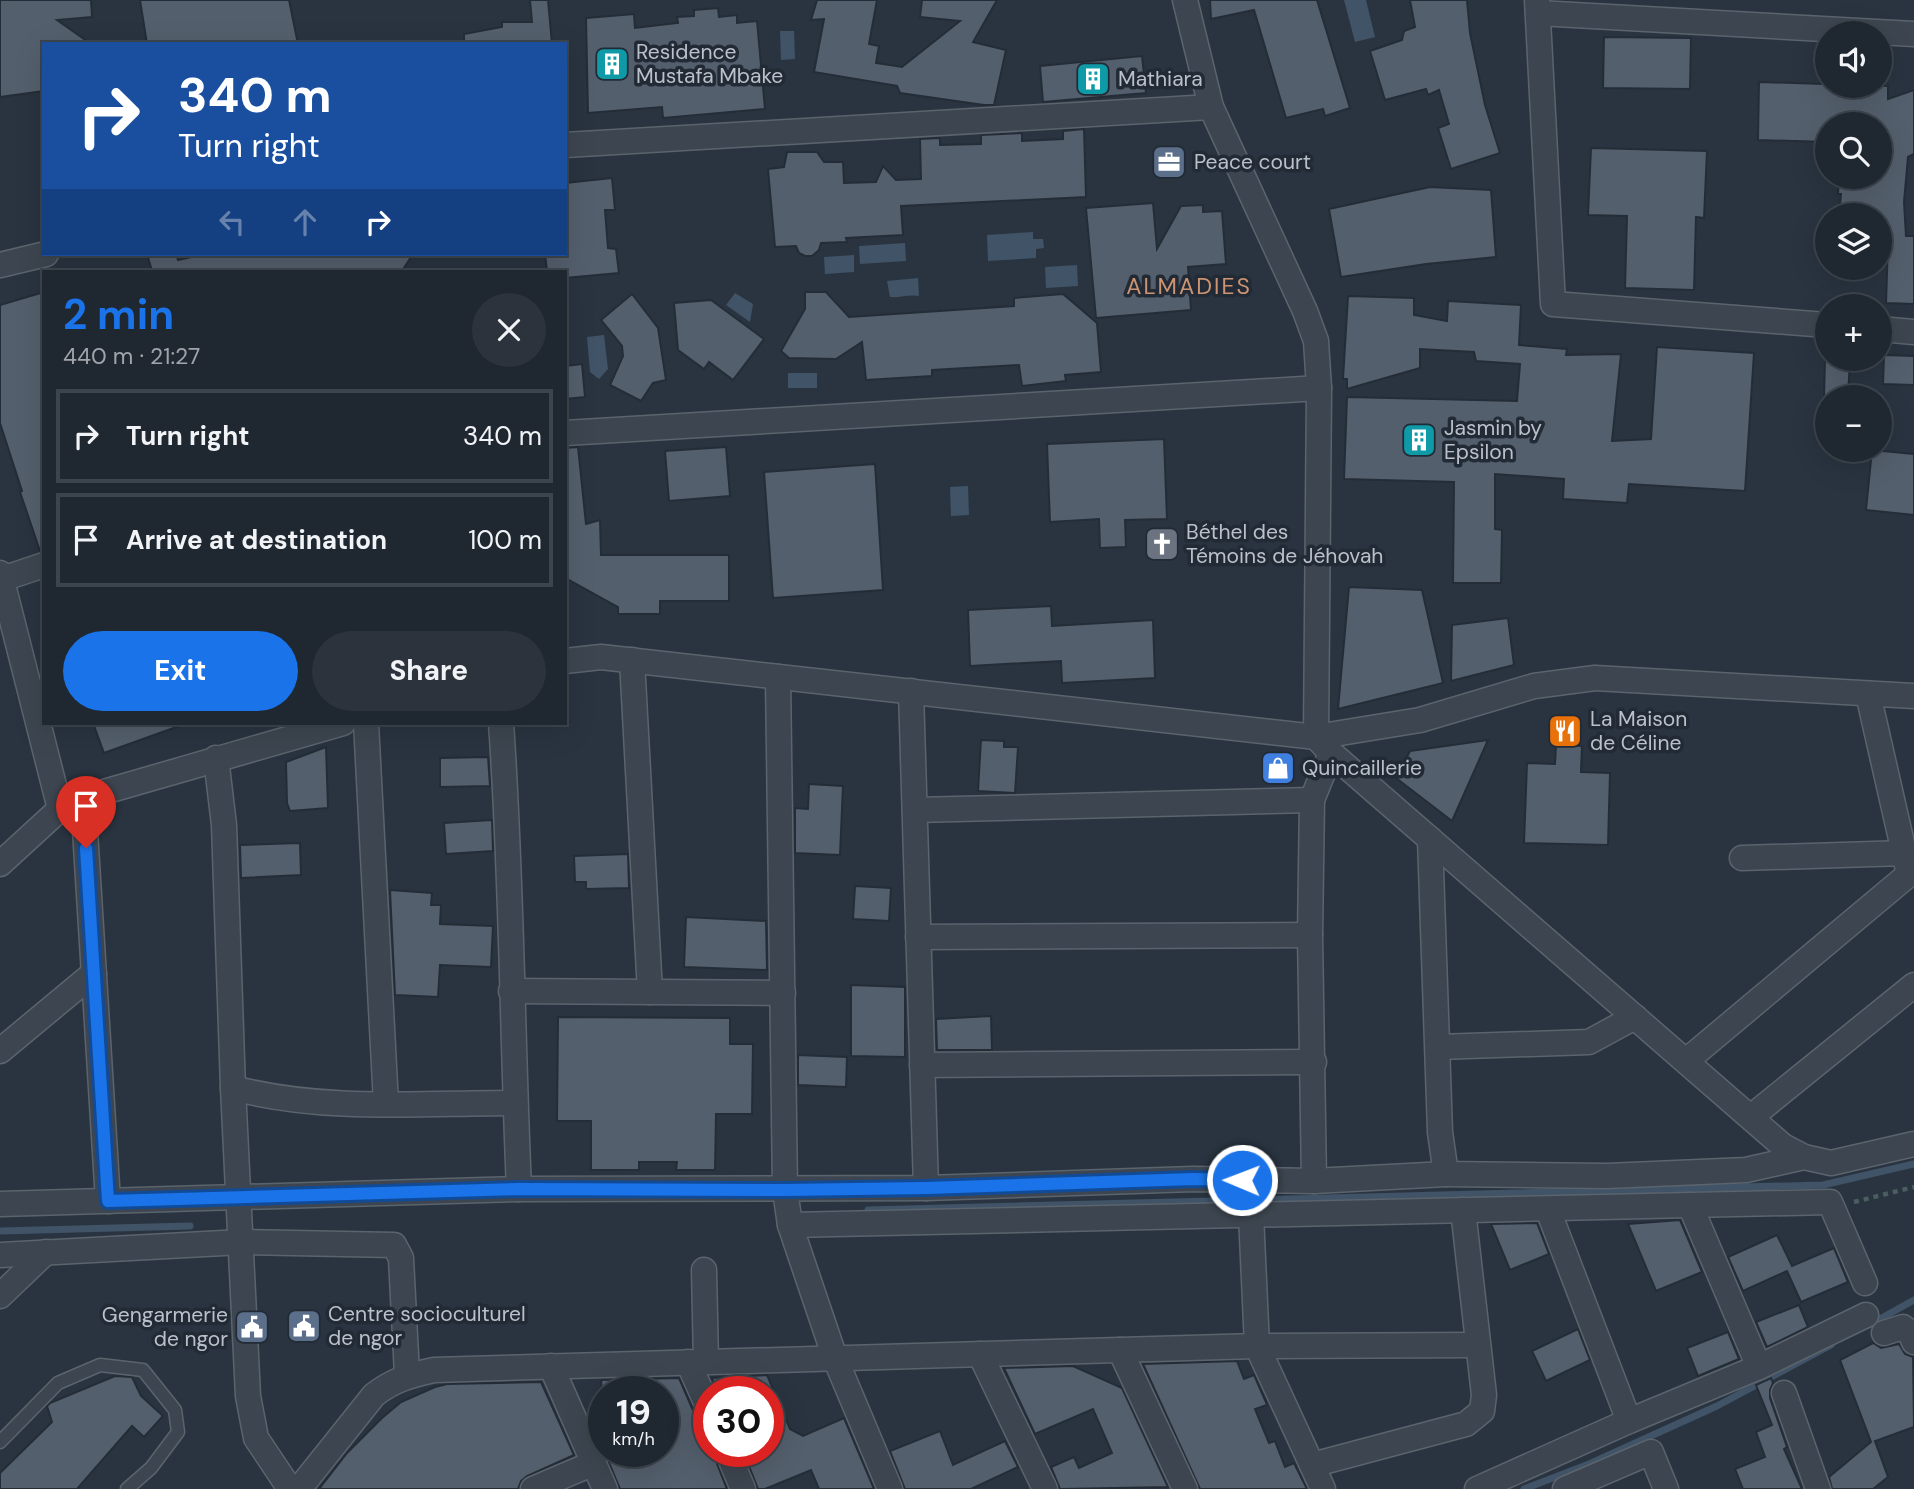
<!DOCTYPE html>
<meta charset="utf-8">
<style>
:root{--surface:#1f2730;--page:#2c333c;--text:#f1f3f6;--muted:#a1a5ab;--line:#3c444c;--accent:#1a73e8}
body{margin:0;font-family:"DM Sans",sans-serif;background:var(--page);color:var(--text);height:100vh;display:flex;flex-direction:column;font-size:26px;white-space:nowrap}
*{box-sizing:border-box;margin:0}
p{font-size:23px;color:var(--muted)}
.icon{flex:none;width:38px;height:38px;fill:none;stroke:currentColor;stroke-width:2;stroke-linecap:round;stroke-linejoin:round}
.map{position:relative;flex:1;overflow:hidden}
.details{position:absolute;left:42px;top:270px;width:525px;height:455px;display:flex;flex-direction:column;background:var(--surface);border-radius:0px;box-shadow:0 7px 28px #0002,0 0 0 2px var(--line)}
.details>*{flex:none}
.hud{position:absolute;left:42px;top:42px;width:525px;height:214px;border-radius:0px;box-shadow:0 7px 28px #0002,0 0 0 2px var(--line);background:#1a4fa0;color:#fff;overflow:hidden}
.tools{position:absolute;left:1815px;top:21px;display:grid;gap:14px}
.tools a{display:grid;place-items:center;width:77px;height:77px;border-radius:50%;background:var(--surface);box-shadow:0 7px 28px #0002,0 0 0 2px var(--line);font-size:35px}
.speed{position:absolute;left:588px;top:1376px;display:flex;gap:14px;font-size:35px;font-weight:700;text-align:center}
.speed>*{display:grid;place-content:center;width:91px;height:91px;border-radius:50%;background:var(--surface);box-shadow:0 7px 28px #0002,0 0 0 2px var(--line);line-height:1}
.speed small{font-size:18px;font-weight:400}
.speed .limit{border:10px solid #d22;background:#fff;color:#111}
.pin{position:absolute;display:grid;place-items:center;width:60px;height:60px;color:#fff;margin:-72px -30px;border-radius:50% 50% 50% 0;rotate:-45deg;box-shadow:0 0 7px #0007}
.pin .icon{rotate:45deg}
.me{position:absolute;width:77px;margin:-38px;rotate:271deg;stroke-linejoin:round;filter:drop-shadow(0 0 5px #0008)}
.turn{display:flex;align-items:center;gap:24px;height:147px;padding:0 21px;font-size:32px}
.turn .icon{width:91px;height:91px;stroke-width:2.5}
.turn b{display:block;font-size:49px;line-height:60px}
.lanes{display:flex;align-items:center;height:66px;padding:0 21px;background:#0003;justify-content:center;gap:35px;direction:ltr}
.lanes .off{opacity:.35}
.round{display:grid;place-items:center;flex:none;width:74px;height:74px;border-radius:37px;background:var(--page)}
.headline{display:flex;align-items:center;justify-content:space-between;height:119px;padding:0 21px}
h1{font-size:42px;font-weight:700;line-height:52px;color:var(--accent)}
.primary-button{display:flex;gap:14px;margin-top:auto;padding:14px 21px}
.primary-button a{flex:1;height:80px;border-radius:42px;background:var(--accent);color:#fff;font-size:28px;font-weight:700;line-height:80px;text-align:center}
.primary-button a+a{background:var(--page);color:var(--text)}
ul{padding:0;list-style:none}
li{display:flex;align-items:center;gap:21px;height:94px;margin:0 14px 10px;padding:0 7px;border:4px solid var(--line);border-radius:0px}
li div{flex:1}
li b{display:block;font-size:26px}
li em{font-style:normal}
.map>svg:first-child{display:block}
.water{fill:#405367}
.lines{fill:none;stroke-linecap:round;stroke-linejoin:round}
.stream{stroke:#405367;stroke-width:7}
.building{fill:#545f6d;stroke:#242d37;stroke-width:2}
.service-casing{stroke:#5b646d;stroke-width:15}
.minor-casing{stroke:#5b646d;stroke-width:27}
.path{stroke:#4b5e5f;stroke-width:4.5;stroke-dasharray:5 5;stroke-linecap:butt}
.service{stroke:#3d4650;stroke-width:12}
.minor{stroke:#3d4650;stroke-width:24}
.route-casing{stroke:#114b97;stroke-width:18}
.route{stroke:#1a73e8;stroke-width:12}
.labels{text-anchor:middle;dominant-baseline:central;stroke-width:7;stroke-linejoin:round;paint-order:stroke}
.poi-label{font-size:21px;fill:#bac1ca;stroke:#222b35;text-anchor:start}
.neighbourhood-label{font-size:23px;letter-spacing:2px;fill:#cc9472;stroke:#222b35}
</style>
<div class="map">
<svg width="1914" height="1489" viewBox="0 0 1914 1489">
<rect width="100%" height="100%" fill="#293440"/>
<!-- water -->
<g class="water">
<polygon points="1344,0 1366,0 1375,37 1355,42"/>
<polygon points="780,31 794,31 795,59 781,60"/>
<polygon points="1033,232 1033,239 1043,239 1044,248 1036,249 1036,258 988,261 987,235"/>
<polygon points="905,243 906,261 860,264 859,246"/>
<polygon points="854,255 854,272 825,274 824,257"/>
<polygon points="1077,265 1078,286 1046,288 1045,267"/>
<path d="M918,278L919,296C909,294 900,298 890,297L887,281Z"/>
<polygon points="735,293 753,304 750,322 726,305"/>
<polygon points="604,335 608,369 599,379 590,372 587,337"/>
<rect x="788" y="373" width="29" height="15"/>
<polygon points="968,486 969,515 951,516 950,487"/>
</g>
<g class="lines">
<!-- stream -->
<g class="stream">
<polyline points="868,1210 1823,1185 1914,1164"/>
<polyline points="0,1231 190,1226"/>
<polyline points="1869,1325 1914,1300"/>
<polyline points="1524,1489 1589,1464 1717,1406 1831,1345"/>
</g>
</g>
<!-- building -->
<g class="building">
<polygon points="0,0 91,0 92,17 57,20 91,44 44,44 44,91 0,97"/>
<polygon points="140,0 289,0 298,44 147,44"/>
<polygon points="530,0 548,0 552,44 464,44 464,34 502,27 502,22 532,22"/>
<polygon points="817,0 877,0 869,44 879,46 876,63 902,67 960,21 920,17 922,0 997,0 973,42 1006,50 994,105 984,105 900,93 897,86 814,72 824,19 811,20"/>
<polygon points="1210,0 1317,0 1350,108 1325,116 1323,109 1286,118 1254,10 1211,19"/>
<polygon points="1410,0 1467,0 1470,33 1485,105 1500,153 1451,169 1438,128 1449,124 1439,90 1428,95 1426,89 1385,100 1370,51 1402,40 1404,31 1415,27"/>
<polygon points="718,8 719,17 737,15 737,23 757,21 765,109 663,118 662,107 588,113 586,18 634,14 635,28 678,23 677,17 694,16 694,10"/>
<polygon points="1604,37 1691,38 1690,89 1603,88"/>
<polygon points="1142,56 1146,93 1043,102 1040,66"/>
<polygon points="1759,82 1888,86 1888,99 1914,90 1914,154 1908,157 1904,202 1906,236 1914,236 1914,304 1886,303 1888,242 1880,241 1880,215 1839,215 1841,194 1838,194 1839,177 1880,177 1880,124 1827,124 1827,142 1758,140"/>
<polygon points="1084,129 1086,197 901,206 903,235 846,238 847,242 821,243 819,250 812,256 805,256 799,253 796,246 775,247 768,169 784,167 787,152 817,152 824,162 843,162 844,183 876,182 883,166 896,180 921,179 920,139 940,138 940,145 981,144 981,135 1022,133 1022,141 1063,139 1063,131"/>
<polygon points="1591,148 1707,151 1704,218 1696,217 1694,290 1625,288 1627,216 1588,215"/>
<polygon points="612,178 615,210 605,210 608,248 616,249 619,273 565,278 565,271 547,271 545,254 565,254 565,183"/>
<polygon points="1430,187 1491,190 1496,257 1426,264 1341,277 1329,209"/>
<polygon points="1153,203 1157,249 1181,206 1203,205 1203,212 1222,211 1226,264 1188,267 1191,310 1096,318 1086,208"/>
<polygon points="147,254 176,254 178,260 205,254 413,254 402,271 152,271"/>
<polygon points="44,292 44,551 40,551 20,492 22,491 0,423 0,305"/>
<polygon points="805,292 826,292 849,317 1014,306 1014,298 1063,294 1097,323 1101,372 1065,375 1066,381 1022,386 1019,365 932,370 932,376 866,380 862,342 836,359 789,358 781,351 805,309"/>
<polygon points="632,294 658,328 666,380 653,383 641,401 610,385 623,356 622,346 601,320"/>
<polygon points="1348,296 1414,298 1414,315 1447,321 1448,301 1521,305 1519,345 1567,349 1566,355 1621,354 1612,441 1651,439 1657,347 1754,353 1745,491 1629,484 1627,503 1563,499 1564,479 1495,474 1495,529 1502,530 1501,583 1453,583 1454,482 1344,479 1347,397 1517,401 1520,364 1476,361 1474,352 1420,349 1420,368 1347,389 1347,379 1343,379"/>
<polygon points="711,300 764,339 733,380 709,362 704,369 678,350 674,303"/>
<polygon points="1884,355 1914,356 1914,385 1883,384"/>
<polygon points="1825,359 1850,359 1848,397 1824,397"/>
<polygon points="582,364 585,397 565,399 565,366"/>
<polygon points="1164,439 1167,519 1125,520 1126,547 1100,548 1099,519 1050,522 1047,444"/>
<polygon points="578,447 586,524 600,520 601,555 729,555 729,601 660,601 660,614 618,614 618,607 565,578 565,448"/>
<polygon points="726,447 730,496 669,501 665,451"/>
<polygon points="1872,450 1914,454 1914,515 1866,510"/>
<polygon points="875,464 883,590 773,598 764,472"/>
<polygon points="1349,587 1422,590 1443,683 1338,709"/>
<polygon points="1051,606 1052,626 1153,620 1155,678 1062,683 1061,661 970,666 968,610"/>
<polygon points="1508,618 1514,665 1451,681 1452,625"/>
<polygon points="93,723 182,723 182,725 104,753"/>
<polygon points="981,740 1004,741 1004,747 1018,747 1015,793 978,791"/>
<polygon points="1488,740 1452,821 1396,778 1410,751"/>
<polygon points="1556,745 1582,746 1581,772 1610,773 1608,845 1524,843 1527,763 1555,764"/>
<polygon points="326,747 328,808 290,811 287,803 286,762"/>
<polygon points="488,757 490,786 440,787 440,758"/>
<polygon points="809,784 843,786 840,855 795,853 795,808 808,809"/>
<polygon points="492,820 493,851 446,854 444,823"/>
<polygon points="300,843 301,875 241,878 240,845"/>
<polygon points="628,854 629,888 586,889 586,882 575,882 574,856"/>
<polygon points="855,886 891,888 889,921 853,919"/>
<polygon points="390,890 432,893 431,905 441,905 440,924 493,926 491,967 440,965 438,997 395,995"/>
<polygon points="686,917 766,921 767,970 684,967"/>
<polygon points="851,985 905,987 905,1057 851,1056"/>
<polygon points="991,1016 992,1050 937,1050 936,1019"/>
<polygon points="558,1017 730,1018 730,1044 753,1044 752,1114 716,1114 715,1170 676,1170 677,1162 639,1162 639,1170 591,1170 591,1121 557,1121"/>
<polygon points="798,1055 847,1057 846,1087 798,1085"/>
<polygon points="1680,1220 1702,1272 1656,1291 1628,1224"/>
<polygon points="1537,1223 1549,1254 1510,1270 1491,1224"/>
<polygon points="1777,1235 1792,1266 1834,1248 1848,1282 1801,1302 1787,1271 1743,1291 1728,1257"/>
<polygon points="1799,1305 1808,1327 1767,1347 1756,1322"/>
<polygon points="1578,1329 1590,1360 1546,1381 1532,1351"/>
<polygon points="1728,1332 1739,1359 1698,1376 1687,1348"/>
<polygon points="1873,1343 1881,1348 1899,1344 1905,1354 1913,1357 1914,1427 1875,1441 1888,1477 1873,1489 1832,1489 1829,1477 1871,1442 1840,1360"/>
<polygon points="1237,1361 1244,1379 1254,1375 1265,1400 1267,1405 1255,1409 1269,1443 1275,1441 1285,1467 1294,1463 1307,1489 1200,1489 1143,1364"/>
<polygon points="1073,1366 1122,1388 1168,1487 1060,1489 1051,1467 1074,1457 1079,1468 1112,1453 1093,1409 1035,1434 1004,1368"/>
<polygon points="767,1375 790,1429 803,1436 844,1418 874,1489 819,1489 811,1470 765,1489 758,1489 743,1451 768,1451 768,1391 717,1391 712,1378"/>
<polygon points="115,1376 132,1377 141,1396 163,1416 144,1437 132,1426 77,1489 0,1489 0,1473 52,1422 47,1406 50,1403"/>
<polygon points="679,1378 695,1415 700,1421 709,1425 709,1451 712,1451 727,1489 620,1489 604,1451 663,1451 663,1391 602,1391 601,1380"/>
<polygon points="1771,1378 1773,1383 1770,1390 1770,1398 1787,1447 1784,1449 1802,1489 1743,1489 1735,1469 1765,1457 1756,1432 1772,1425 1756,1385"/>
<polygon points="541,1382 574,1455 527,1476 521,1481 518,1489 319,1489 347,1453 382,1418 401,1402 435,1387 447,1384"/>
<polygon points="940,1431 953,1465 1005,1441 1018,1467 971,1489 905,1489 890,1451"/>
</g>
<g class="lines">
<!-- service casing -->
<g class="service-casing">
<polyline id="service" points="0,1442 58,1383 100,1365 143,1370 175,1410 178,1432 151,1468 127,1489"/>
</g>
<!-- minor casing -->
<g class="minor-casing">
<g id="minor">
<polyline points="1185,0 1211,107 1305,311 1316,341 1319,388 1316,737 1331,753 1783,1146 1804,1157 1831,1163 1914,1144"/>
<polyline points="1537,0 1553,304 1827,325"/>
<polyline points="1538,13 1914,34"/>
<polyline points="565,145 1211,107"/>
<polyline points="0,265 46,254"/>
<polyline points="1880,329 1914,332"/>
<polyline points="565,433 1319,388"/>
<polyline points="0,573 60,809"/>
<polyline points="2,579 44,565"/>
<polyline points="632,660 650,992"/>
<polyline points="565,661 601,657 1316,737 1420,720 1534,686 1595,678 1914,696"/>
<polyline points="778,677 785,1190 790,1225 835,1358 890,1489"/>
<polyline points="911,691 926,1188"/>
<polyline points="1868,694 1909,874"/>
<polyline points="366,723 386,1104"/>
<path d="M501,723C512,878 512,1033 519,1189"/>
<polyline points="216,758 224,825 233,1088 248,1396 256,1438 290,1489"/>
<polyline points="83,798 108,1201"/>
<polyline points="915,810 1312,800"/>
<polyline points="1430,839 1440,1132 1446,1174 1607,1176 1746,1170 1804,1157"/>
<polyline points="1742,858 1905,853"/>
<polyline points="0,864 60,809 83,798 343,723"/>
<polyline points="918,937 1310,935"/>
<polyline points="511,991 783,993"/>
<polyline points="1438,1047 1589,1042 1635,1017"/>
<polyline points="0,1051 94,973"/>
<polyline points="1686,1061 1914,870"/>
<polyline points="922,1065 1314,1062"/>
<path d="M233,1088C325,1112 421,1103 515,1103"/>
<polyline points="1751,1117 1914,985"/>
<polyline points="1314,1181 1310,935 1312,800 1331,753"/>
<polyline points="0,1204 519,1189 926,1188 1193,1179 1314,1181 1446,1174"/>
<polyline points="1690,1205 1759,1367"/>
<polyline points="1548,1210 1629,1421"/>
<polyline points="1251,1215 1257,1346 1323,1489"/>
<polyline points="790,1225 1830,1202 1865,1283"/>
<polyline points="0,1255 242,1242 394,1245 401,1258 407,1375"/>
<polyline points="704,1270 706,1362"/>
<polyline points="0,1296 46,1252"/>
<polyline points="1884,1333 1903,1327 1910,1333 1914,1342"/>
<polyline points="1120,1350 1185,1489"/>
<polyline points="980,1354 1045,1489"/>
<polyline points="688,1362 709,1409"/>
<polyline points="551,1366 605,1489"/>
<polyline points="1784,1393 1818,1489"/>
<polyline points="727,1451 743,1489"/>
<polyline points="1312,1465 1466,1424 1482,1411 1484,1395 1463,1210"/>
<path d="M299,1489L374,1395C393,1380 411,1375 434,1370L1257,1346L1477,1345"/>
<polyline points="533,1489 594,1463"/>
<polyline points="1477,1489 1629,1421 1759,1367 1866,1315"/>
<polyline points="1565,1489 1651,1452 1666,1489"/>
</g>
</g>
<!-- path -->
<polyline class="path" points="1854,1202 1914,1187"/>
<!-- service -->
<use href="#service" class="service"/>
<!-- minor -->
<use href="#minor" class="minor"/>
</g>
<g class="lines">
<!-- route casing -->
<g class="route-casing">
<polyline id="route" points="86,848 108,1201 519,1189 785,1190 926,1188 1193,1179 1242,1180"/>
</g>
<!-- route -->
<use href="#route" class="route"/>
</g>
<!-- icons -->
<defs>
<g id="building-square" transform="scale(1.75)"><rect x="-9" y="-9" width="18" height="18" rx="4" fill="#0f9aa8" stroke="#222b35"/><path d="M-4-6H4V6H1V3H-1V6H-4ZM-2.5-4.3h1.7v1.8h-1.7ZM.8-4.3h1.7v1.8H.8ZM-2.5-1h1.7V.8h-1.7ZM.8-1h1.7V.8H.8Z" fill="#fff"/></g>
<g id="office-square" transform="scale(1.75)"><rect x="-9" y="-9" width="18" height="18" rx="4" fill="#5c6f8a" stroke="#222b35"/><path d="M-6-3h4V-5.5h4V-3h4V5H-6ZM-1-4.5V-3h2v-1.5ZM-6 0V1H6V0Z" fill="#fff"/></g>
<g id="church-square" transform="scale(1.75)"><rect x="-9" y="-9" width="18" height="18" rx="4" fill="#6b7280" stroke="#222b35"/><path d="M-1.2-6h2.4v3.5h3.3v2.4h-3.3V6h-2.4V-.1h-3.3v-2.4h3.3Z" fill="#fff"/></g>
<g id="restaurant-square" transform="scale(1.75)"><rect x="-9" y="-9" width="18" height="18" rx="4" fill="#e8710a" stroke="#222b35"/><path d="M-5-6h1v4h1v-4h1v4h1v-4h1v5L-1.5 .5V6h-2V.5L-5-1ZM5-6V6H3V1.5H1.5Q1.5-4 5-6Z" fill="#fff"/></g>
<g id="shop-square" transform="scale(1.75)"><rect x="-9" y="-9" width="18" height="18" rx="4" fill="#3f7fe0" stroke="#222b35"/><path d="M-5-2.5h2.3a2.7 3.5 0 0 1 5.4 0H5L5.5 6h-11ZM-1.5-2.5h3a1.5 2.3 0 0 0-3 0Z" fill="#fff"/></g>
<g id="civic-square" transform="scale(1.75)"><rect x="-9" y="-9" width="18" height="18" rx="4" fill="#5c6f8a" stroke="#222b35"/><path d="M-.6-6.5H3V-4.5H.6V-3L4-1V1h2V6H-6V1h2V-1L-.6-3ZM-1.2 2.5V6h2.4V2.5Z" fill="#fff"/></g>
</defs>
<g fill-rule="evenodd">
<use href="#building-square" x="612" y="64"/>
<use href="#building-square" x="1093" y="79"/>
<use href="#office-square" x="1169" y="162"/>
<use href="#building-square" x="1419" y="440"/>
<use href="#church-square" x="1162" y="544"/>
<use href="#restaurant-square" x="1565" y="731"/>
<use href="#shop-square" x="1278" y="768"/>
<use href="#civic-square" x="304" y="1326"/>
<use href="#civic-square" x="252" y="1327"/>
</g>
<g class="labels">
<!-- poi labels -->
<g class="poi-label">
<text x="636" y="52">Residence<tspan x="636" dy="24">Mustafa Mbake</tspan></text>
<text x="1118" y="79">Mathiara</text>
<text x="1194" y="162">Peace court</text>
<text x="1444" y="428">Jasmin by<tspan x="1444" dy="24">Epsilon</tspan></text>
<text x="1186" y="532">Béthel des<tspan x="1186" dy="24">Témoins de Jéhovah</tspan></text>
<text x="1590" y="719">La Maison<tspan x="1590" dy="24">de Céline</tspan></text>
<text x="1302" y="768">Quincaillerie</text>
<text x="328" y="1314">Centre socioculturel<tspan x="328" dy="24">de ngor</tspan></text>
<text x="228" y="1315" text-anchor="end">Gengarmerie<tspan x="228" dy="24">de ngor</tspan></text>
</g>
<!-- neighbourhood labels -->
<g class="neighbourhood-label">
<text x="1189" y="286">ALMADIES</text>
</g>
</g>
</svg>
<div class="tools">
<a><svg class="icon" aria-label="sound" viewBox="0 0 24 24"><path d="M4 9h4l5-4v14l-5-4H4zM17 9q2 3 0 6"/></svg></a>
<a><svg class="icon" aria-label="search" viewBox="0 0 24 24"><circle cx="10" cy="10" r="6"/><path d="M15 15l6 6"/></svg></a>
<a><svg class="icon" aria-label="layers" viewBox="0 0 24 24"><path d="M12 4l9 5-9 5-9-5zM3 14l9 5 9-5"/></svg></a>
<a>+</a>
<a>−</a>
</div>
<div class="speed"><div>19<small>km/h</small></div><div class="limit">30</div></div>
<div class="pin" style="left:86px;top:848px;background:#d93025"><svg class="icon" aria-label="arrive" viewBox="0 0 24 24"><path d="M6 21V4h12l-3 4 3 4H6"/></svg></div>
<svg class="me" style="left:1242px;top:1180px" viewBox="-20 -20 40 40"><circle r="17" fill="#1a73e8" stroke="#fff" stroke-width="3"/><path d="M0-11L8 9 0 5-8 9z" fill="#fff"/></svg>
<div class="hud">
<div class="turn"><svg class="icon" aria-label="right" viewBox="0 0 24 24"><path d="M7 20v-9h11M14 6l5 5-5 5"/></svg><div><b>340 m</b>Turn right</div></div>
<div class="lanes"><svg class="icon off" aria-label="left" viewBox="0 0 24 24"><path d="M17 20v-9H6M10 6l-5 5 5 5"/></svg><svg class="icon off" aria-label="ahead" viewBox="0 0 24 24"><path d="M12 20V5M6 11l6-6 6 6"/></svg><svg class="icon" aria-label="right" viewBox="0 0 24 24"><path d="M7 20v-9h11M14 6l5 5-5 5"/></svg></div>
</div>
<section class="details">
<div class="headline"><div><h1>2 min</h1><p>440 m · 21:27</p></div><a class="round"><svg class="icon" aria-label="close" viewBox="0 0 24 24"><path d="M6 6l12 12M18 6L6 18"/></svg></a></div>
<ul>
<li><svg class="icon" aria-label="right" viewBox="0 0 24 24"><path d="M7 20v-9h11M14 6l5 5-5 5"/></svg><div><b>Turn right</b></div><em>340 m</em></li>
<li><svg class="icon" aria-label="arrive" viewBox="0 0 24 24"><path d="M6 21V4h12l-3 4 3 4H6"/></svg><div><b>Arrive at destination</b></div><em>100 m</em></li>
</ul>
<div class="primary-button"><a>Exit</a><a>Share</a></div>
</section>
</div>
